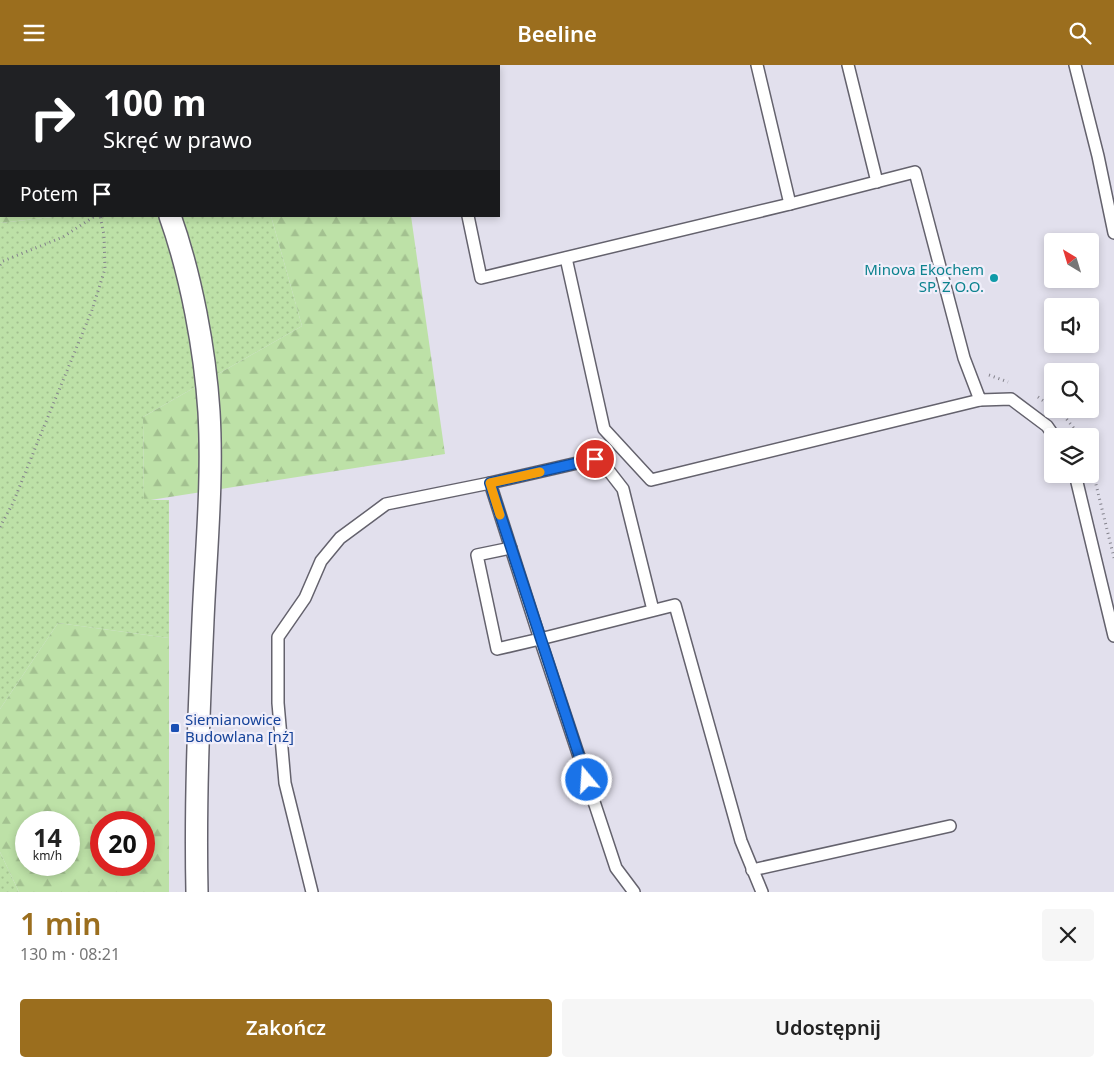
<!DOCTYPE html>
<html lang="pl">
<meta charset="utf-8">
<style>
:root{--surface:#fff;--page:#f6f6f6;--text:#222;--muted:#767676;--accent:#9b6e1e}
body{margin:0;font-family:"Noto Sans",sans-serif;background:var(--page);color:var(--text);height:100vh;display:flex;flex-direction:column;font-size:19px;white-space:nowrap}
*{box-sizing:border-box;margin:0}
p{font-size:16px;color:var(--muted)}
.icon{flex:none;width:28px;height:28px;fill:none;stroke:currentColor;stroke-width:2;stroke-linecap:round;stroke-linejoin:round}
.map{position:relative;height:827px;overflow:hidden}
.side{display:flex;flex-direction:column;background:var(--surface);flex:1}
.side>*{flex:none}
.hud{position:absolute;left:0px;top:0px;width:500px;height:152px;box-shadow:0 2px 8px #0003;background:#202124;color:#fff;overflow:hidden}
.needle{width:32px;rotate:322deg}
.tools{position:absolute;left:1044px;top:168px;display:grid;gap:10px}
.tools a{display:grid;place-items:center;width:55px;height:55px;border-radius:5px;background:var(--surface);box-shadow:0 2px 8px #0003;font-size:25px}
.speed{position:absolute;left:15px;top:746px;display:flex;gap:10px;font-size:25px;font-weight:700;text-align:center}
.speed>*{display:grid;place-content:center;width:65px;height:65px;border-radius:50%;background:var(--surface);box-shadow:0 2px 8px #0003;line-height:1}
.speed small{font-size:12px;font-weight:400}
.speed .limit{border:8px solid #d22;background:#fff;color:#111}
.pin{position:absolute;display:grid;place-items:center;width:42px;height:42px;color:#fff;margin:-21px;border:2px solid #fff;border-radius:50%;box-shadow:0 1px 5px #0007}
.me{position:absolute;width:55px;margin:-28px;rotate:342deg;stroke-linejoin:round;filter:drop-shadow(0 0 4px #0008)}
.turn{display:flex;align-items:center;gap:18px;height:105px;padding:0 20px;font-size:22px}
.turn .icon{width:65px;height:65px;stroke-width:2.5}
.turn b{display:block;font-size:35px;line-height:42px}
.then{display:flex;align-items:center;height:48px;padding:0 20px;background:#0003;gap:10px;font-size:19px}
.round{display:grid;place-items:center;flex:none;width:52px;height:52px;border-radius:5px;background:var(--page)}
.headline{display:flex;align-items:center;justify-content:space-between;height:85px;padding:0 20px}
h1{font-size:30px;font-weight:600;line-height:38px;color:var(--accent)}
.action{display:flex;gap:10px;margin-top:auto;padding:10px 20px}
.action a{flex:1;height:58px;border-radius:5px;background:var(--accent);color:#fff;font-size:20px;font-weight:600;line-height:58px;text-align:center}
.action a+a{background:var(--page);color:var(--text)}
header{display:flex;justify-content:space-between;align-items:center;height:65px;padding:0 20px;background:var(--accent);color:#fff;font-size:22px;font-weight:600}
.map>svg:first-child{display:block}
.grass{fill:url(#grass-dots)}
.forest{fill:url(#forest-firs);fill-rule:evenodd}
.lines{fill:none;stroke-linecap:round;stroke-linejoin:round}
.lane-casing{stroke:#64626d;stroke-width:14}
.street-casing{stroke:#64626d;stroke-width:24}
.path{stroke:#83828b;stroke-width:3;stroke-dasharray:1 4;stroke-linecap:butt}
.lane{stroke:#fff;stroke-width:11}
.street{stroke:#fff;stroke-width:21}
.route-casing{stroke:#114b97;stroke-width:12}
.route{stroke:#1a73e8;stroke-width:9}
.slow{stroke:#f59e0b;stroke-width:9}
.culture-dot{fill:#0f9aa8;stroke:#f0eefa;stroke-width:2}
.transit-dot{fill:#1a4fb4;stroke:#f0eefa;stroke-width:2}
.labels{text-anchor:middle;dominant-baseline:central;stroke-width:4.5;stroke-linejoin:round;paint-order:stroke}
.culture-label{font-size:15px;fill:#0d838f;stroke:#f0eefa;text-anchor:end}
.transit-label{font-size:15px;fill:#164399;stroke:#f0eefa;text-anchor:start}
</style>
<header><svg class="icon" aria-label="menu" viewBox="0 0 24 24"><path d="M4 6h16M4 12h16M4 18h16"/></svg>Beeline<svg class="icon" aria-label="search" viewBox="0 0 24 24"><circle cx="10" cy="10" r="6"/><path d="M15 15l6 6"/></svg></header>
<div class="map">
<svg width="1114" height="827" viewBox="0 0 1114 827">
<defs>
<pattern id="grass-dots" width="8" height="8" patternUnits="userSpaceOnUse" patternTransform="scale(1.25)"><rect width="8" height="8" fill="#bde1a7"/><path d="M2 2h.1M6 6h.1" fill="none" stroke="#a3c190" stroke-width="1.8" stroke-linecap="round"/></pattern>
<pattern id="forest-firs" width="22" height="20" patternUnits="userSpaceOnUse" patternTransform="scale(1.25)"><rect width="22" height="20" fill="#bde1a7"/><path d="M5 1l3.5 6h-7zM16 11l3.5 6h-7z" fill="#a3c190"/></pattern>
</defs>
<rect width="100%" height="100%" fill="#e2e0ed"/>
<!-- grass -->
<g class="grass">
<polygon points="73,0 227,0 228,1 73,1"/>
<polygon points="61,151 271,151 302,261 143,352 144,435 169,435 169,573 58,558 0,644 0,158"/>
<polygon points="0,787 19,827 0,827"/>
</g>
<!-- forest -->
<g class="forest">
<polygon points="0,0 73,0 73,1 1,1 1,151 61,151 0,158"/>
<polygon points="227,0 390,0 390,1 228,1"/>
<polygon points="271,151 411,151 445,389 144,436 143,352 302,261"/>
<path d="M58,558L169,573V827H19L0,787V644ZM26,758H69V800H26ZM101,758H144V800H101Z"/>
</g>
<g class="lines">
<!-- lane casing -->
<g class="lane-casing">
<g id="lane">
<polyline points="451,0 451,1"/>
<polyline points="757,0 790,139"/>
<polyline points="848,0 877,117"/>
<polyline points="1075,0 1098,91 1114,168"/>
<polyline points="468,151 481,213 790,139 915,107 964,293 980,335 1011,334 1047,361 1054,371"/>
<polyline points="566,193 604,364 651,415 980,335"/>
<polyline points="1075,409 1114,571"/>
<polyline points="511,483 477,490 497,584 540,574 616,803 634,827"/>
<polyline points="653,545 623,424 609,406 595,394 490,418 540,574 675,540 741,776 762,827"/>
<polyline points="752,805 950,761"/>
<polyline points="312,827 285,718 278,638 278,572 305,533 321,496 340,473 386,439 490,418"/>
</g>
</g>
<!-- street casing -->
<g class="street-casing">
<g id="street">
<polyline points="113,0 114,1"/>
<path d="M170,151C191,210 205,285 209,347C213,416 206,486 203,555C199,646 195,736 197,827"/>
</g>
</g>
<!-- path -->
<g class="path">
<polyline points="37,0 38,1"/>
<polyline points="0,200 3,196 63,172 95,151"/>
<polyline points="989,310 1008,317"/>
<polyline points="1038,332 1052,342"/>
<polyline points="1056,344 1061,347 1080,371"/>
<polyline points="1090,395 1114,493"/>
<polyline points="0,462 13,438 36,381 92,245 105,204 104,170 100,151"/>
</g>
<!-- lane -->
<use href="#lane" class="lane"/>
<!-- street -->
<use href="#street" class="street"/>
</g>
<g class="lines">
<!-- route casing -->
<g class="route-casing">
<polyline id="route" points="587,715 490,418 595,394"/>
</g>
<!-- route -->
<use href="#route" class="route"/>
<!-- slow -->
<polyline class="slow" points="500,450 490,418 540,407"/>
</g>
<!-- markers -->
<circle class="culture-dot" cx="994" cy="213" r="5"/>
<rect class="transit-dot" x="170" y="658" width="10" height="10" rx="2.5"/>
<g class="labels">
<!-- culture labels -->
<g class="culture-label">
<text x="984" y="204">Minova Ekochem<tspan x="984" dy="17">SP. Z O.O.</tspan></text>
</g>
<!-- transit labels -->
<g class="transit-label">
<text x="185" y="654">Siemianowice<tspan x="185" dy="17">Budowlana [nż]</tspan></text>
</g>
</g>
</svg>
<div class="tools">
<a><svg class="needle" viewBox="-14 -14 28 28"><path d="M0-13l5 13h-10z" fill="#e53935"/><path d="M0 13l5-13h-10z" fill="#767676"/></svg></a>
<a><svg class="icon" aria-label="sound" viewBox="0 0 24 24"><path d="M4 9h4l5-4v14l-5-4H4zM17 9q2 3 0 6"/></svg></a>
<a><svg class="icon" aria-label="search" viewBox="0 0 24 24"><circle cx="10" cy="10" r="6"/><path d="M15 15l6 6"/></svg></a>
<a><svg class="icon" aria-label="layers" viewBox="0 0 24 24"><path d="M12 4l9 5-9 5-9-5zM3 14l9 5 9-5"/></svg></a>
</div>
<div class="speed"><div>14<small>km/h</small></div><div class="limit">20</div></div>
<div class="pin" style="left:595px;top:394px;background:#d93025"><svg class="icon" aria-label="arrive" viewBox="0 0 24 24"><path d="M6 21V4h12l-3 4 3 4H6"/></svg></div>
<svg class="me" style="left:587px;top:715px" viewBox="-20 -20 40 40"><circle r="17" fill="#1a73e8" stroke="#fff" stroke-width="3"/><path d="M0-11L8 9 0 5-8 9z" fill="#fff"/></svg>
<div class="hud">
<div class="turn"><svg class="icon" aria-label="right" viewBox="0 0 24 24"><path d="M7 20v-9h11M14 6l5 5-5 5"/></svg><div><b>100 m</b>Skręć w prawo</div></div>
<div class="then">Potem<svg class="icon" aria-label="arrive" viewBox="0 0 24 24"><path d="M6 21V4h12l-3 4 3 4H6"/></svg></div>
</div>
</div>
<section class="side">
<div class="headline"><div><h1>1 min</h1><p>130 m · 08:21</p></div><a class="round"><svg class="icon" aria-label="close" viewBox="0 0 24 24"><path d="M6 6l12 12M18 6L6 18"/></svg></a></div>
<div class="action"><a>Zakończ</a><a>Udostępnij</a></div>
</section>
